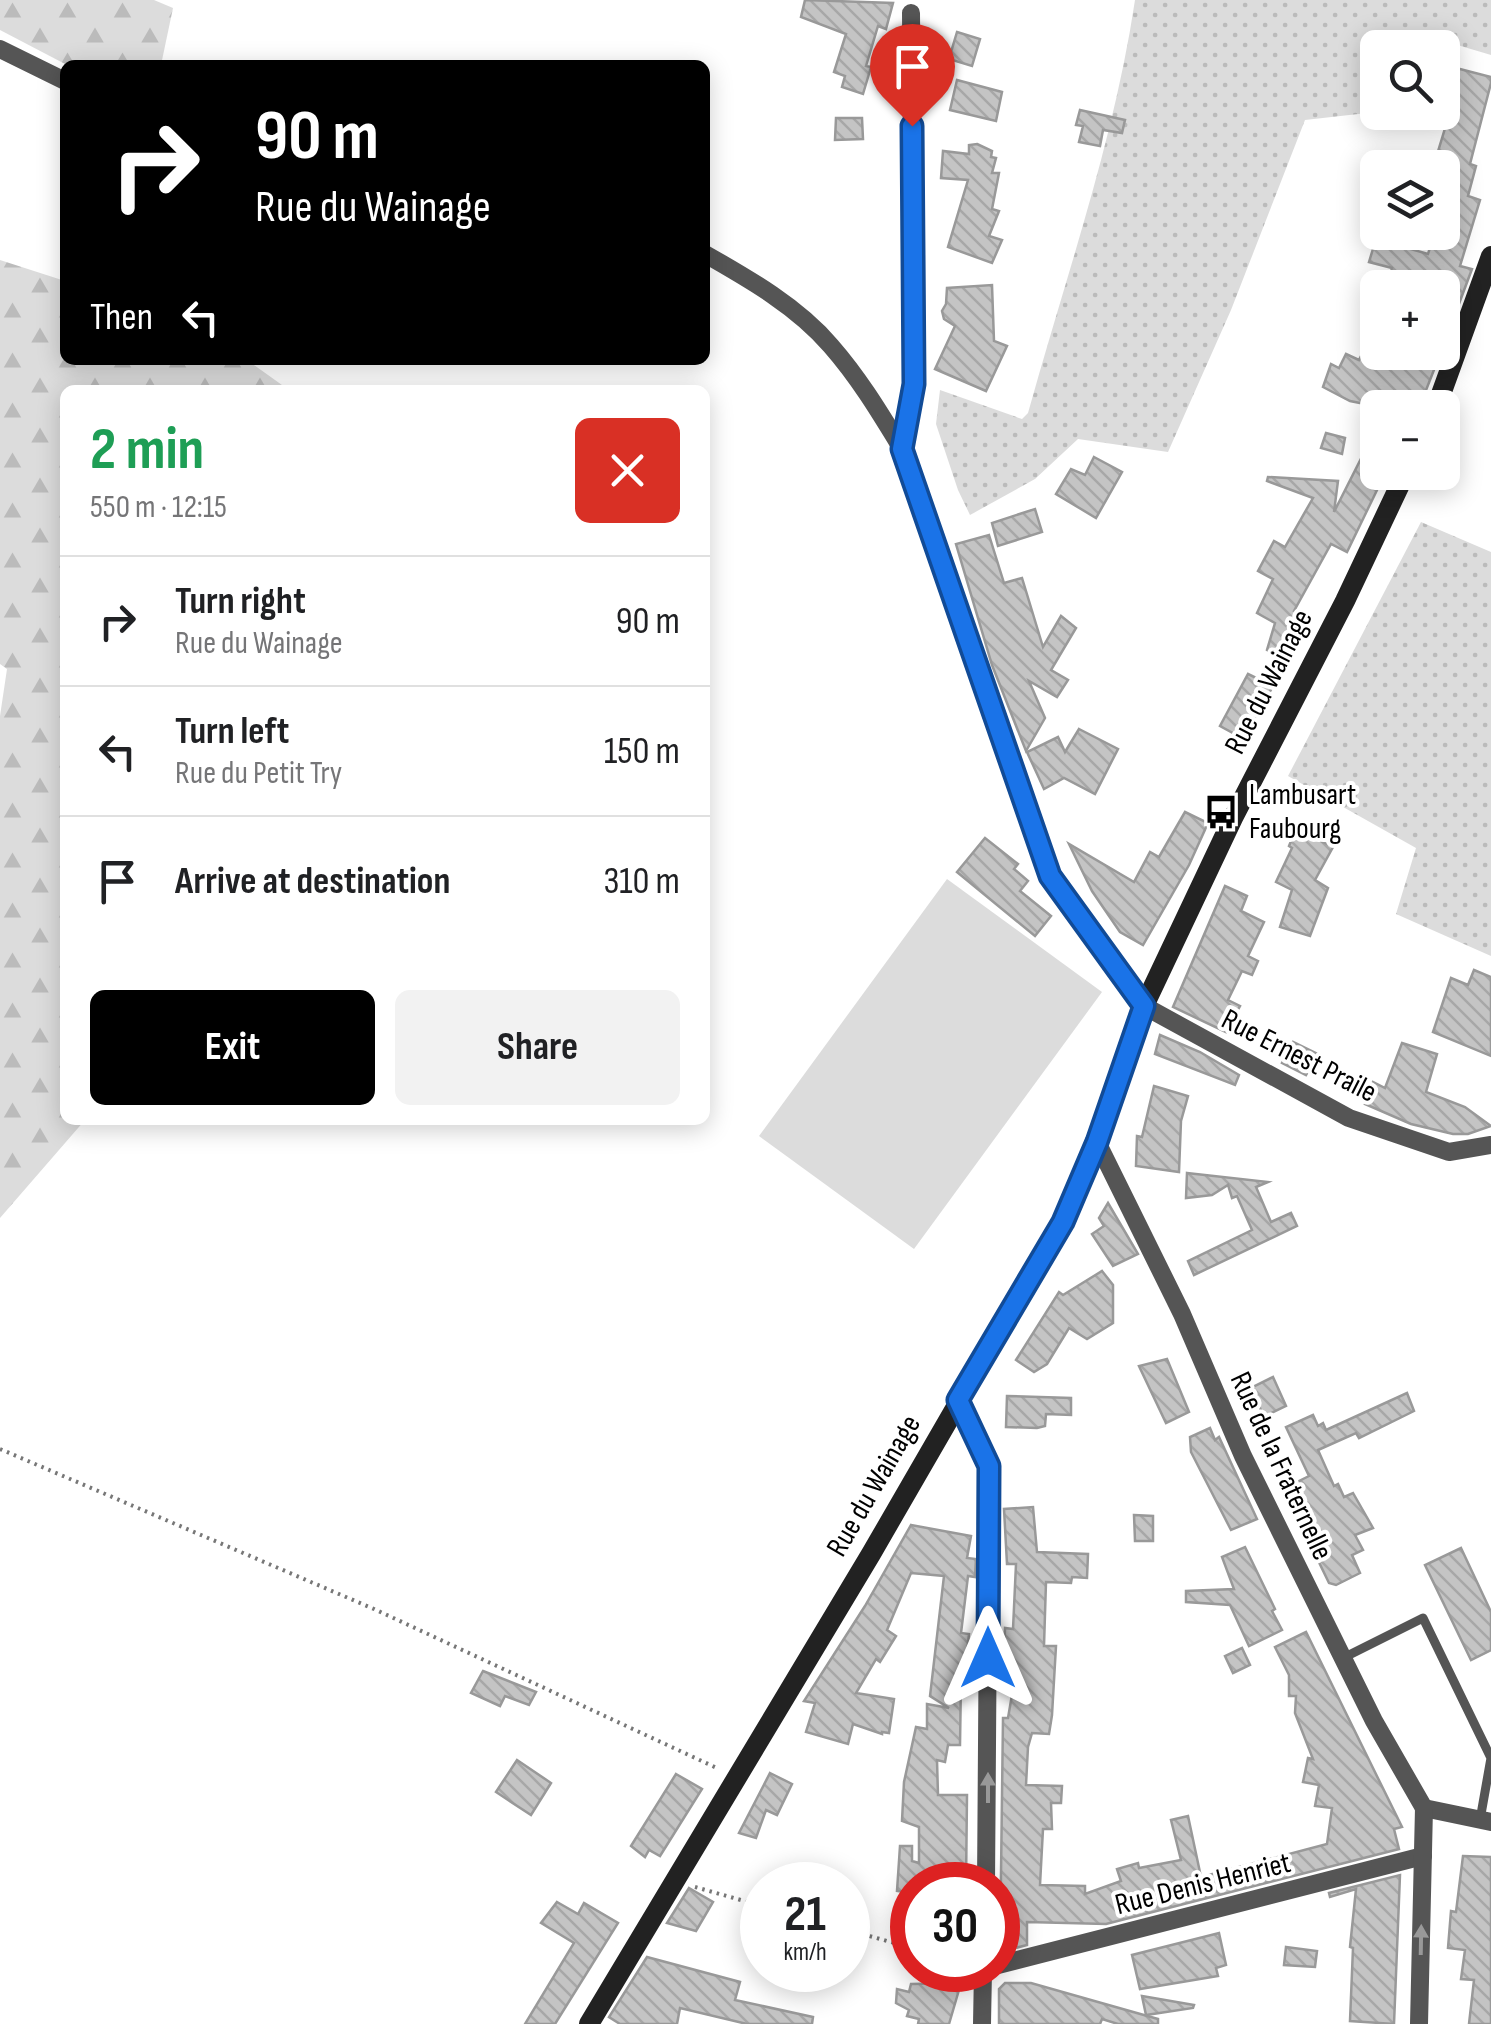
<!DOCTYPE html>
<meta charset="utf-8">
<style>
:root{--surface:#fff;--page:#f2f2f2;--text:#202124;--muted:#757577;--line:#e0e0e0;--accent:#000}
body{margin:0;font-family:"Sofia Sans Condensed",sans-serif;background:var(--page);color:var(--text);height:100vh;display:flex;flex-direction:column;font-size:38px;white-space:nowrap}
*{box-sizing:border-box;margin:0}
p{font-size:32px;color:var(--muted)}
.icon{flex:none;width:55px;height:55px;fill:none;stroke:currentColor;stroke-width:2;stroke-linecap:round;stroke-linejoin:round}
.map{position:relative;flex:1;overflow:hidden}
.drawer{position:absolute;left:60px;top:385px;width:650px;height:740px;display:flex;flex-direction:column;background:var(--surface);border-radius:15px;box-shadow:0 5px 25px #0003}
.drawer>*{flex:none}
.guide{position:absolute;left:60px;top:60px;width:650px;height:305px;border-radius:15px;box-shadow:0 5px 25px #0003;background:#000;color:#fff;overflow:hidden}
.tools{position:absolute;left:1360px;top:30px;display:grid;gap:20px}
.tools a{display:grid;place-items:center;width:100px;height:100px;border-radius:15px;background:var(--surface);box-shadow:0 5px 25px #0003;font-size:50px}
.speed{position:absolute;left:740px;top:1862px;display:flex;gap:20px;font-size:50px;font-weight:700;text-align:center}
.speed>*{display:grid;place-content:center;width:130px;height:130px;border-radius:50%;background:var(--surface);box-shadow:0 5px 25px #0003;line-height:1}
.speed small{font-size:25px;font-weight:400}
.speed .limit{border:15px solid #d22;background:#fff;color:#111}
.pin{position:absolute;display:grid;place-items:center;width:85px;height:85px;color:#fff;margin:-102px -42px;border-radius:50% 50% 50% 0;rotate:-45deg;box-shadow:0 0 10px #0007}
.pin .icon{rotate:45deg}
.me{position:absolute;width:110px;margin:-55px;rotate:0deg;stroke-linejoin:round;filter:drop-shadow(0 0 8px #0008)}
.turn{display:flex;align-items:center;gap:35px;height:210px;padding:0 30px;font-size:45px}
.turn .icon{width:130px;height:130px;stroke-width:2.5}
.turn b{display:block;font-size:70px;line-height:85px}
.then{display:flex;align-items:center;height:95px;padding:0 30px;background:#0003;gap:20px;font-size:38px}
.round{display:grid;place-items:center;flex:none;width:105px;height:105px;border-radius:15px;background:var(--page)}
.head{display:flex;align-items:center;justify-content:space-between;height:170px;padding:0 30px}
h1{font-size:60px;font-weight:700;line-height:75px;color:#1e9e55}
.cta{display:flex;gap:20px;margin-top:auto;padding:20px 30px}
.cta a{flex:1;height:115px;border-radius:15px;background:var(--accent);color:#fff;font-size:40px;font-weight:700;line-height:115px;text-align:center}
.cta a+a{background:var(--page);color:var(--text)}
ul{padding:0;list-style:none}
li{display:flex;align-items:center;gap:30px;height:130px;padding:0 30px;border-top:2px solid var(--line)}
li div{flex:1}
li b{display:block;font-size:38px}
li em{font-style:normal}
.map>svg:first-child{display:block}
.grass{fill:url(#grass-dots)}
.forest{fill:url(#forest-firs)}
.pitch{fill:#dcdcdc}
.building{fill:url(#building-back-hatch);stroke:#999;stroke-width:2.5}
.lines{fill:none;stroke-linecap:round;stroke-linejoin:round}
.path{stroke:#777;stroke-width:4;stroke-dasharray:2.5 5;stroke-linecap:butt}
.lane{stroke:#555;stroke-width:9}
.street{stroke:#555;stroke-width:18}
.secondary{stroke:#222;stroke-width:20}
.oneway{fill:#999}
.route-casing{stroke:#114b97;stroke-width:25}
.route{stroke:#1a73e8;stroke-width:18}
.labels{text-anchor:middle;dominant-baseline:central;stroke-width:8;stroke-linejoin:round;paint-order:stroke}
.street-label{font-size:30px;fill:#000;stroke:#fff}
.poi-label{font-size:30px;fill:#000;stroke:#fff;text-anchor:start}
</style>
<div class="map">
<svg width="1491" height="2024" viewBox="0 0 1491 2024">
<defs>
<pattern id="grass-dots" width="8" height="8" patternUnits="userSpaceOnUse" patternTransform="scale(2.5)"><rect width="8" height="8" fill="#dcdcdc"/><path d="M2 2h.1M6 6h.1" fill="none" stroke="#bbb" stroke-width="1.8" stroke-linecap="round"/></pattern>
<pattern id="forest-firs" width="22" height="20" patternUnits="userSpaceOnUse" patternTransform="scale(2.5)"><rect width="22" height="20" fill="#dcdcdc"/><path d="M5 1l3.5 6h-7zM16 11l3.5 6h-7z" fill="#bbb"/></pattern>
<pattern id="building-back-hatch" width="6" height="6" patternUnits="userSpaceOnUse" patternTransform="scale(2.5)"><rect width="6" height="6" fill="#c4c4c4"/><path d="M-1 5l2 2M0 0l6 6M5-1l2 2" fill="none" stroke="#a7a7a7"/></pattern>
</defs>
<rect width="100%" height="100%" fill="#fff"/>
<!-- grass -->
<g class="grass">
<path d="M1135,0H1491V55L1407,30L1400,47L1378,48L1376,112L1305,120L1231,310L1168,452L1078,439L1035,479L970,515L958,490L936,424L940,390L1022,419L1028,413C1066,276 1114,141 1135,0Z"/>
<polygon points="1421,522 1491,552 1491,956 1396,914 1416,848 1288,776"/>
</g>
<!-- forest -->
<g class="forest">
<polygon points="0,0 154,0 173,8 161,65 67,65 0,30"/>
<polygon points="0,260 65,281 65,360 247,360 289,390 65,390 65,1120 85,1120 0,1218 0,716 7,669 0,664"/>
</g>
<!-- pitch -->
<polygon class="pitch" points="947,879 1102,992 914,1249 759,1136"/>
<!-- building -->
<g class="building">
<polygon points="805,0 893,3 886,29 878,26 866,66 871,67 863,94 842,87 845,76 834,72 846,34 801,17"/>
<polygon points="957,32 980,39 972,66 949,59"/>
<polygon points="1456,68 1491,77 1491,83 1470,164 1476,166 1468,196 1480,200 1460,266 1472,269 1442,349 1442,288 1394,288 1395,283 1389,280 1392,268 1369,262 1376,239 1428,254 1435,232 1442,232 1442,200 1452,174 1442,172 1442,168 1433,168 1446,125 1436,122 1439,112 1442,112 1442,105 1446,106"/>
<polygon points="957,80 1002,92 996,121 950,110"/>
<polygon points="1080,110 1125,120 1122,133 1103,130 1100,146 1079,142 1083,126 1076,125"/>
<polygon points="836,118 862,118 863,139 835,140"/>
<polygon points="977,144 992,151 991,157 996,158 992,173 999,173 992,209 999,211 989,236 1002,240 992,263 948,247 968,180 941,178 943,151 969,154 969,145"/>
<polygon points="992,285 994,341 1007,346 986,391 935,369 955,326 944,319 942,311 946,304 947,288"/>
<polygon points="1363,352 1441,352 1419,408 1385,408 1350,401 1323,387 1331,364 1339,368 1346,354 1359,360"/>
<polygon points="1378,425 1378,488 1347,552 1331,544 1294,611 1310,620 1287,662 1267,650 1275,623 1257,613 1273,579 1258,571 1274,541 1285,547 1313,498 1267,481 1268,477 1338,481 1334,512"/>
<polygon points="1326,433 1345,438 1342,454 1321,448"/>
<polygon points="1094,457 1122,472 1096,518 1056,494 1071,469 1085,475"/>
<polygon points="1035,509 1042,532 998,546 992,523"/>
<polygon points="989,535 1004,583 1022,578 1043,647 1061,616 1076,628 1051,670 1068,680 1057,697 1029,681 1045,718 1026,751 992,665 956,544"/>
<polygon points="1248,674 1273,686 1244,739 1220,726"/>
<polygon points="1079,729 1118,749 1095,794 1064,778 1044,789 1027,752 1058,737 1065,752"/>
<polygon points="1185,812 1208,823 1189,865 1143,945 1120,932 1092,891 1069,844 1134,882 1150,852 1159,857"/>
<polygon points="1296,829 1333,847 1315,880 1328,888 1310,936 1280,927 1292,890 1276,882 1292,848 1289,846"/>
<polygon points="985,838 1018,864 1014,869 1028,881 1020,891 1051,916 1035,936 957,872"/>
<polygon points="1225,886 1247,896 1241,911 1264,922 1248,956 1258,961 1252,975 1242,971 1228,1000 1240,1006 1226,1032 1173,1007"/>
<polygon points="1474,970 1491,977 1491,1056 1433,1032 1451,978 1468,985"/>
<polygon points="1160,1035 1200,1052 1239,1075 1235,1085 1155,1054"/>
<polygon points="1293,1042 1322,1056 1316,1070 1310,1068 1306,1075 1282,1063"/>
<polygon points="1402,1043 1437,1054 1426,1092 1465,1107 1491,1126 1468,1134 1453,1134 1411,1124 1365,1104 1373,1082 1385,1088"/>
<polygon points="1154,1086 1188,1096 1181,1121 1179,1172 1136,1166 1137,1136 1142,1137"/>
<polygon points="1187,1173 1268,1182 1256,1187 1271,1222 1291,1213 1297,1226 1194,1275 1188,1261 1252,1230 1237,1196 1232,1198 1228,1185 1212,1195 1186,1198"/>
<polygon points="1108,1203 1138,1254 1113,1266 1092,1234 1104,1226 1099,1218"/>
<polygon points="1102,1271 1113,1285 1113,1323 1087,1339 1069,1328 1047,1364 1034,1372 1016,1360 1059,1292 1063,1295"/>
<polygon points="1167,1359 1189,1412 1166,1423 1139,1366"/>
<polygon points="1273,1377 1286,1406 1263,1417 1253,1387"/>
<polygon points="1407,1393 1414,1411 1359,1438 1356,1433 1318,1450 1334,1486 1338,1484 1344,1497 1353,1493 1373,1528 1355,1535 1363,1550 1352,1555 1360,1573 1336,1585 1329,1583 1315,1554 1326,1549 1295,1483 1309,1476 1286,1427 1313,1415 1318,1426 1323,1423 1326,1430"/>
<polygon points="1007,1396 1071,1398 1071,1415 1046,1414 1045,1426 1037,1428 1006,1427"/>
<polygon points="1210,1428 1215,1440 1219,1437 1257,1519 1231,1530 1191,1452 1190,1437"/>
<polygon points="1033,1507 1037,1552 1088,1554 1087,1578 1072,1577 1071,1583 1046,1582 1044,1646 1056,1646 1052,1715 1049,1734 1032,1733 1028,1747 1026,1785 1062,1786 1061,1803 1051,1803 1052,1829 1043,1829 1040,1885 1085,1886 1085,1894 1121,1881 1117,1869 1138,1863 1139,1868 1181,1860 1171,1820 1188,1816 1201,1877 1327,1844 1332,1808 1315,1806 1319,1785 1303,1782 1308,1758 1313,1759 1295,1713 1296,1696 1289,1696 1289,1675 1275,1647 1306,1632 1402,1827 1394,1829 1399,1849 1106,1924 1027,1922 1027,1945 1000,1952 1003,1718 1008,1718 1013,1689 1003,1688 1005,1628 1013,1629 1016,1564 1007,1564 1004,1509"/>
<polygon points="1134,1515 1153,1516 1153,1541 1135,1541"/>
<polygon points="911,1525 971,1536 967,1558 976,1559 975,1577 968,1576 961,1633 969,1634 964,1680 961,1680 960,1745 948,1745 945,1762 937,1760 938,1795 967,1795 966,1885 912,1885 912,1893 897,1891 900,1846 912,1846 912,1861 919,1863 919,1827 902,1821 904,1782 916,1727 927,1729 927,1704 949,1708 930,1696 944,1576 911,1573 887,1630 896,1636 880,1662 876,1659 856,1693 894,1699 889,1733 882,1732 882,1734 853,1724 848,1744 806,1732 815,1703 804,1701 865,1606"/>
<polygon points="1245,1547 1275,1609 1272,1611 1282,1630 1249,1646 1230,1605 1186,1602 1186,1591 1234,1589 1222,1557"/>
<polygon points="1461,1548 1491,1612 1491,1650 1471,1660 1425,1565"/>
<polygon points="1242,1648 1250,1665 1233,1673 1225,1656"/>
<polygon points="483,1671 536,1692 529,1705 505,1696 500,1706 471,1693"/>
<polygon points="517,1760 551,1783 531,1815 496,1792"/>
<polygon points="770,1773 792,1784 777,1815 766,1810 756,1838 739,1833"/>
<polygon points="676,1774 702,1789 660,1856 649,1850 645,1857 631,1846"/>
<polygon points="1463,1856 1491,1857 1491,2024 1469,2024 1474,1980 1461,1979 1465,1950 1448,1948 1451,1911 1456,1912"/>
<polygon points="1400,1875 1394,2024 1350,2021 1353,1948 1350,1947 1356,1889 1330,1897 1329,1893"/>
<polygon points="689,1888 713,1902 696,1931 667,1923"/>
<polygon points="557,1902 578,1914 584,1903 618,1923 555,2024 525,2024 574,1943 541,1923"/>
<polygon points="1219,1933 1226,1965 1216,1968 1218,1976 1140,1989 1132,1955"/>
<polygon points="1286,1947 1317,1951 1315,1967 1284,1965"/>
<polygon points="647,1957 740,1982 735,2000 813,2017 812,2024 747,2024 680,2008 677,2024 620,2024 609,2017"/>
<polygon points="961,1983 949,2024 918,2024 919,2019 907,2016 909,2010 896,2003 897,1989 909,1992 911,1984"/>
<polygon points="1005,1983 1031,1983 1158,2019 1158,2024 1118,2024 1102,2019 1100,2024 999,2024 999,1989"/>
<polygon points="1142,1996 1194,2005 1193,2008 1146,2015"/>
</g>
<g class="lines">
<!-- path -->
<g class="path">
<polyline points="0,1449 374,1609 719,1769"/>
<polyline points="695,1887 762,1906"/>
<polyline points="848,1930 912,1948"/>
</g>
<!-- lane -->
<polyline class="lane" points="1345,1657 1423,1618 1491,1758 1480,1820"/>
<!-- street -->
<g class="street">
<polyline points="0,49 65,81"/>
<path d="M705,254C749,279 798,307 831,346C859,378 880,413 902,449L1049,875L1144,1006L1349,1118L1449,1152L1491,1145"/>
<polyline points="902,449 914,384 911,13"/>
<polyline points="1097,1142 1182,1314 1243,1456 1374,1721 1424,1808"/>
<polyline points="959,1400 989,1466 986,1885"/>
<polyline points="1424,1808 1491,1822"/>
<polyline points="998,1965 1423,1856"/>
<polyline points="982,2024 983,1970"/>
<polyline points="1419,2024 1424,1808"/>
</g>
<!-- secondary -->
<g class="secondary">
<polyline points="1436,408 1491,256"/>
<polyline points="589,2024 871,1554 1063,1222 1097,1142 1144,1006 1233,818 1345,601 1406,472"/>
</g>
</g>
<!-- one-way arrows -->
<defs><path id="oneway-solid" d="M-6-.8H1V-3.2L6.5 0L1 3.2V.8H-6Z" transform="scale(2.5)"/></defs>
<g class="oneway">
<use href="#oneway-solid" transform="translate(988 1788) rotate(-90)"/>
<use href="#oneway-solid" transform="translate(1421 1940) rotate(-89)"/>
</g>
<g class="lines">
<!-- route casing -->
<g class="route-casing">
<polyline id="route" points="912,126 914,384 902,449 1050,876 1144,1006 1097,1142 1063,1222 958,1400 989,1466 988,1658"/>
</g>
<!-- route -->
<use href="#route" class="route"/>
</g>
<!-- icons -->
<defs>
<g id="bus-bare" transform="scale(2.7)"><path d="M-5-6H5V4H4V6H2V4H-2V6H-4V4H-5ZM-3.5-4V0h7V-4ZM-3.5 1.2v1.5H-2V1.2ZM2 1.2v1.5H3.5V1.2Z" fill="#000" stroke="#fff" stroke-width="2.5" paint-order="stroke"/></g>
</defs>
<g fill-rule="evenodd">
<use href="#bus-bare" x="1221" y="812"/>
</g>
<g class="labels">
<!-- street labels -->
<g class="street-label">
<text transform="translate(1269 682) rotate(-63)">Rue du Wainage</text>
<text transform="translate(1299 1056) rotate(27)">Rue Ernest Praile</text>
<text transform="translate(1281 1466) rotate(65)">Rue de la Fraternelle</text>
<text transform="translate(874 1486) rotate(-60)">Rue du Wainage</text>
<text transform="translate(1203 1884) rotate(-14)">Rue Denis Henriet</text>
</g>
<!-- poi labels -->
<g class="poi-label">
<text x="1249" y="795">Lambusart<tspan x="1249" dy="34">Faubourg</tspan></text>
</g>
</g>
</svg>
<div class="tools">
<a><svg class="icon" aria-label="search" viewBox="0 0 24 24"><circle cx="10" cy="10" r="6"/><path d="M15 15l6 6"/></svg></a>
<a><svg class="icon" aria-label="layers" viewBox="0 0 24 24"><path d="M12 4l9 5-9 5-9-5zM3 14l9 5 9-5"/></svg></a>
<a>+</a>
<a>−</a>
</div>
<div class="speed"><div>21<small>km/h</small></div><div class="limit">30</div></div>
<div class="pin" style="left:912px;top:126px;background:#d93025"><svg class="icon" aria-label="arrive" viewBox="0 0 24 24"><path d="M6 21V4h12l-3 4 3 4H6"/></svg></div>
<svg class="me" style="left:988px;top:1658px" viewBox="-20 -20 40 40"><path d="M0-17L14 15 0 8-14 15z" fill="#1a73e8" stroke="#fff" stroke-width="4"/></svg>
<div class="guide">
<div class="turn"><svg class="icon" aria-label="right" viewBox="0 0 24 24"><path d="M7 20v-9h11M14 6l5 5-5 5"/></svg><div><b>90 m</b>Rue du Wainage</div></div>
<div class="then">Then<svg class="icon" aria-label="left" viewBox="0 0 24 24"><path d="M17 20v-9H6M10 6l-5 5 5 5"/></svg></div>
</div>
<section class="drawer">
<div class="head"><div><h1>2 min</h1><p>550 m · 12:15</p></div><a class="round" style="background:#d93025;color:#fff"><svg class="icon" aria-label="close" viewBox="0 0 24 24"><path d="M6 6l12 12M18 6L6 18"/></svg></a></div>
<ul>
<li><svg class="icon" aria-label="right" viewBox="0 0 24 24"><path d="M7 20v-9h11M14 6l5 5-5 5"/></svg><div><b>Turn right</b><p>Rue du Wainage</p></div><em>90 m</em></li>
<li><svg class="icon" aria-label="left" viewBox="0 0 24 24"><path d="M17 20v-9H6M10 6l-5 5 5 5"/></svg><div><b>Turn left</b><p>Rue du Petit Try</p></div><em>150 m</em></li>
<li><svg class="icon" aria-label="arrive" viewBox="0 0 24 24"><path d="M6 21V4h12l-3 4 3 4H6"/></svg><div><b>Arrive at destination</b></div><em>310 m</em></li>
</ul>
<div class="cta"><a>Exit</a><a>Share</a></div>
</section>
</div>
